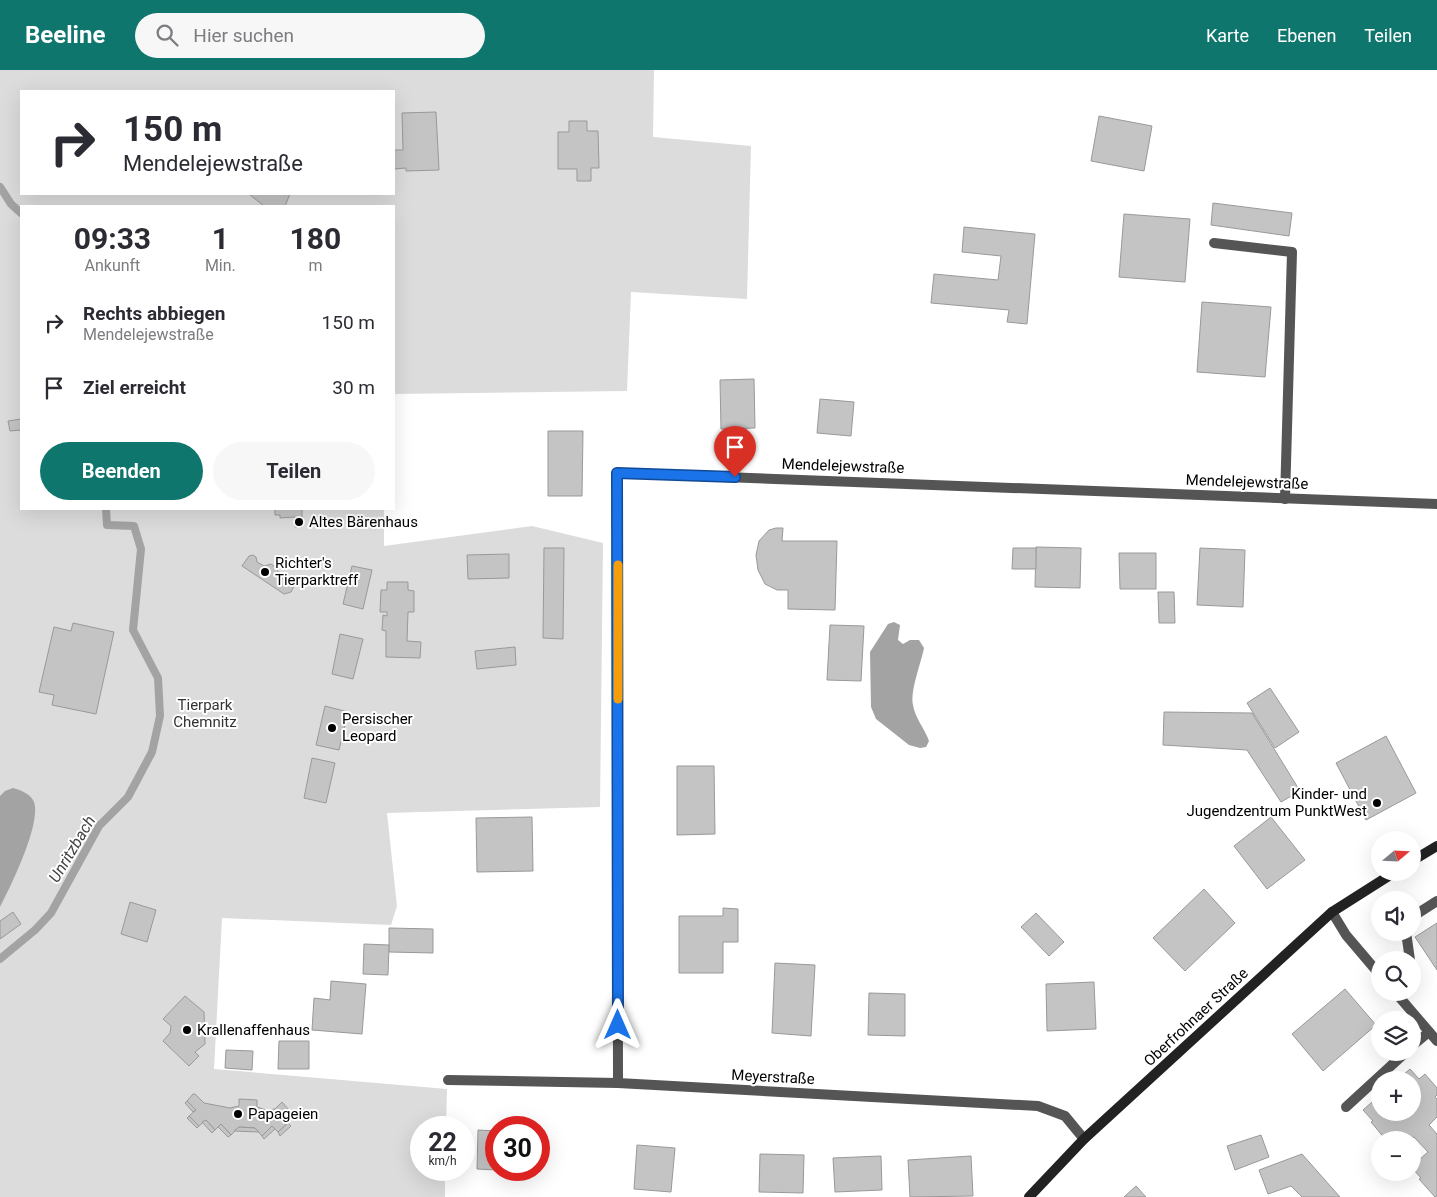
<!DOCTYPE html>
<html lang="de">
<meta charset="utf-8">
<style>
:root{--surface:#fff;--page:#f7f7f7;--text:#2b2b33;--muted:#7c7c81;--accent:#0f766e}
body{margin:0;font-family:Roboto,sans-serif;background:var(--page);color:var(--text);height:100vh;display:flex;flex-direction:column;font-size:19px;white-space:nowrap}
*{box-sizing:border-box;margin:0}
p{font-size:16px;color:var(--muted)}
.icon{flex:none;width:28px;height:28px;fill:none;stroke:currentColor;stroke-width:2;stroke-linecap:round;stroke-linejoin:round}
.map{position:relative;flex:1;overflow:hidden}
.panel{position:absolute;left:20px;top:135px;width:375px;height:305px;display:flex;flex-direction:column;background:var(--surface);border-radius:0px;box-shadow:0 5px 20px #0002}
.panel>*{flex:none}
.top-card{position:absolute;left:20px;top:20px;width:375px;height:105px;border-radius:0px;box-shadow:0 5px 20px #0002;background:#fff;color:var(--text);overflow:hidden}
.needle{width:32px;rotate:71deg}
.tools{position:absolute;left:1371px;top:761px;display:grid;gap:10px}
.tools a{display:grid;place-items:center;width:50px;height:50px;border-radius:50%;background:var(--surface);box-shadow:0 5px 20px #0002;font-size:25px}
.speed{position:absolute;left:410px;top:1046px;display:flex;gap:10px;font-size:25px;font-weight:700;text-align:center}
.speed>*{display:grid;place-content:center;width:65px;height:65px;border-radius:50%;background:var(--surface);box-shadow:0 5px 20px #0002;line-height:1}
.speed small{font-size:12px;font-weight:400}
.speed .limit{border:8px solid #d22;background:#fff;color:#111}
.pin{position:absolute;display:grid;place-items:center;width:42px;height:42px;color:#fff;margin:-51px -21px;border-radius:50% 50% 50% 0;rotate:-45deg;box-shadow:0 0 5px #0007}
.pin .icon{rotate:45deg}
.me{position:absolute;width:55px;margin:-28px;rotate:0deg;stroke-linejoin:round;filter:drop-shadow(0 0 4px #0008)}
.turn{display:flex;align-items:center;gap:18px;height:105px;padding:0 20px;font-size:22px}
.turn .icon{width:65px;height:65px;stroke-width:2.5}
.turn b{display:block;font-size:35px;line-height:42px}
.eta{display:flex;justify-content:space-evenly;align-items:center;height:85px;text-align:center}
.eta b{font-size:30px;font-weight:700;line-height:35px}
.cta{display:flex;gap:10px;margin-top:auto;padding:10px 20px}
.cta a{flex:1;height:58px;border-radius:30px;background:var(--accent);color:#fff;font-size:20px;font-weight:700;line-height:58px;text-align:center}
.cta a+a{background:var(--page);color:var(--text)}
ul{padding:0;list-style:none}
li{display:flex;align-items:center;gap:15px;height:65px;padding:0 20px}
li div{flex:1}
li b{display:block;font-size:19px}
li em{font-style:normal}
header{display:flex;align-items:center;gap:30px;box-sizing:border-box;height:70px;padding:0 25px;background:var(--accent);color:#fff}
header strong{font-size:24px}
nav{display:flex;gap:28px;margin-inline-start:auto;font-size:18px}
.search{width:350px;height:45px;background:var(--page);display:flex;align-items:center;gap:12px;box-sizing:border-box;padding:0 18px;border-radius:28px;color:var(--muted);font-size:19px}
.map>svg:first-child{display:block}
.green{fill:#dcdcdc;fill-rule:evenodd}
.water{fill:#a3a3a3}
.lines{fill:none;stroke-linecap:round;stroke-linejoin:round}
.stream{stroke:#a3a3a3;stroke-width:8}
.building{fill:#c4c4c4;stroke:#999}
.service{stroke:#555;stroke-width:10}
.minor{stroke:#555;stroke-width:10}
.secondary{stroke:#222;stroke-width:10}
.route-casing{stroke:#114b97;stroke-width:12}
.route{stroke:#1a73e8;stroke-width:9}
.slow{stroke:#f59e0b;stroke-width:9}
.poi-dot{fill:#000;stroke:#fff;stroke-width:2}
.labels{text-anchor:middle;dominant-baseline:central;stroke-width:4;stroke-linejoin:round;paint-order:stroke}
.street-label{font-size:15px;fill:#000;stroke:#fff}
.poi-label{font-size:15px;fill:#000;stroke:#fff;text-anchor:start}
.park-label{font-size:15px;fill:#333;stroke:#fff}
.water-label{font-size:16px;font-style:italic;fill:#444;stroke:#fff}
</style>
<header>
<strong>Beeline</strong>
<div class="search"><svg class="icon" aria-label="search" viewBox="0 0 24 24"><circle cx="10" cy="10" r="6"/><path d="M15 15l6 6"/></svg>Hier suchen</div>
<nav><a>Karte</a><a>Ebenen</a><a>Teilen</a></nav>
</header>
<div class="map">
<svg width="1437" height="1127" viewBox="0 0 1437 1127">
<rect width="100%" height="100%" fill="#fff"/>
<!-- green -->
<path class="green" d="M0,0H654L653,67L751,76L747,229L631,222L627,321L394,324V136H21V439H384V476L532,456L603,473L600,737L387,743L397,836L391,855L222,848L214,999L447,1019L446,1057L421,1058V1100H445V1127H0ZM21,21H394V124H21Z"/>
<!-- water -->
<g class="water">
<path d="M894,552L900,555L898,570L903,574L910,570H919L924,578C921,593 910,621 913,635C915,648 925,659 929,671L926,677L920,678L909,675L876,649L871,637L870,582L888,554Z"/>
<path d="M13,718C20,720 29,723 33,730C44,749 10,818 0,837V726L5,721Z"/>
</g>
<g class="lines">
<!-- stream -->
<g class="stream">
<polyline points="0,117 11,134 21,143"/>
<polyline points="0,889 35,860 51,843 99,756 128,727 152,682 160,646 158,608 133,560 141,479 134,456 107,455 106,439"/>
</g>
</g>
<!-- building -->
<g class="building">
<polygon points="436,42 439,100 406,101 406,98 394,99 394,80 403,80 402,43"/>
<polygon points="1099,46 1152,56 1144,101 1091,91"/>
<polygon points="569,51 587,51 587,61 598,61 599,98 591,98 591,111 577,111 577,99 558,99 558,62 569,62"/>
<polygon points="249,124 290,124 285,136 264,136"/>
<polygon points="1213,133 1292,143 1289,166 1211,155"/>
<polygon points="1124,144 1190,149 1185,212 1119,207"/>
<polygon points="964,157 1035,164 1027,254 1007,252 1009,240 931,233 934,204 998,210 1001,186 962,182"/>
<polygon points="1202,232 1271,237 1265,307 1197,302"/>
<polygon points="754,309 755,358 721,359 720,310"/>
<polygon points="820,329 854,332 851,366 817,363"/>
<polygon points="21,349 21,360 10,361 8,351"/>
<polygon points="548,361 583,361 582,426 548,426"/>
<polygon points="275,439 302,439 302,457 295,457 295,447 280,448 280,445 275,445"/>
<polygon points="776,458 783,458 782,471 837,471 835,540 788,539 788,520 777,520 765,514 758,500 756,485 759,471 769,460"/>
<polygon points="1036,477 1081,478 1080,518 1035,517"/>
<polygon points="544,478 564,478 563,569 543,568"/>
<polygon points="1013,478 1036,478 1036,499 1012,499"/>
<polygon points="1200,478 1245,480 1243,537 1197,535"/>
<polygon points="1119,483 1156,483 1156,519 1120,519"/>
<polygon points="509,484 509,508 468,509 467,485"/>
<polygon points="253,485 256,487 257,492 264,496 271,494 277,498 279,506 286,511 290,509 294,512 294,516 291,522 284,524 242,496 249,486"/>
<polygon points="352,496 372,500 363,539 343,534"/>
<polygon points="387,512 408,512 408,520 414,521 414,542 408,542 407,571 421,572 420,588 386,587 386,561 382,560 383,545 387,546 387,542 380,542 381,520 387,520"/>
<polygon points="1158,522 1174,522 1175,553 1159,553"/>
<polygon points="73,553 114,562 96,644 52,635 54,625 39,622 54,557 71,561"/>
<polygon points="830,555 864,556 861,611 827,610"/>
<polygon points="340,564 363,569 353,609 332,604"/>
<polygon points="515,577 516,595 477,599 475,581"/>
<polygon points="1270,618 1299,662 1275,678 1247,633"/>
<polygon points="325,636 348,642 339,680 316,675"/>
<polygon points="1164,642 1252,643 1300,721 1281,732 1247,680 1163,675"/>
<polygon points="1386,666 1416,723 1366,750 1336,693"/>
<polygon points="312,688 335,693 326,733 304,728"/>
<polygon points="677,696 714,696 715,764 677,765"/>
<polygon points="532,747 533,801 477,802 476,748"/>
<polygon points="1271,747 1305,790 1267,819 1234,776"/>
<polygon points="1204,819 1235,853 1185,901 1153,868"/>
<polygon points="130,832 156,840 147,872 121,864"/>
<polygon points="723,838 738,839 738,872 723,872 723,903 679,903 679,846 723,846"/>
<polygon points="13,842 21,854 0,869 0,851"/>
<polygon points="1036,843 1064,872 1049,886 1021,857"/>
<polygon points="1437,853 1437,900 1415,867"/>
<polygon points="389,858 433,859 433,883 389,882"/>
<polygon points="364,874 389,875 388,905 363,904"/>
<polygon points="775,893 815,895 811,966 772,963"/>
<polygon points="331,911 366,914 362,964 312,960 314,928 330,930"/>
<polygon points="1094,912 1096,959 1047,961 1046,914"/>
<polygon points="1345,919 1376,955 1323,1001 1292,964"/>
<polygon points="869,923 905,924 905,966 868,965"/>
<polygon points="185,926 204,942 205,974 195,982 199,986 189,996 163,971 170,963 171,956 163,949"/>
<polygon points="279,971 309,971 309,999 278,999"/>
<polygon points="226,980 253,981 252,1000 225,998"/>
<polygon points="1410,999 1419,1009 1425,1004 1437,1018 1437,1025 1435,1027 1437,1029 1437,1047 1429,1055 1437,1064 1437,1126 1435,1127 1419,1109 1421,1108 1412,1098 1412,1096 1428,1082 1414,1067 1411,1070 1390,1070 1388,1069 1386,1070 1371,1052 1373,1051 1363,1040 1380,1025 1380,1042 1412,1042 1412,1010 1397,1010"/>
<polygon points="193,1024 195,1024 204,1033 230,1038 239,1036 239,1029 257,1030 257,1037 266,1040 275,1039 282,1032 289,1040 282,1046 288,1053 278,1062 272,1056 262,1066 255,1058 239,1057 231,1065 221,1054 215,1060 206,1050 199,1056 189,1046 196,1040 187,1031"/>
<polygon points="187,1031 196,1040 193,1042 185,1033"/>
<polygon points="189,1046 199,1056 197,1058 187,1048"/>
<polygon points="206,1050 215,1060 212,1063 202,1052"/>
<polygon points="288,1053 291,1056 280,1066 278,1062"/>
<polygon points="221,1054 231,1065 228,1067 218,1057"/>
<polygon points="272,1056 275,1059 264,1069 262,1066"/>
<polygon points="239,1057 255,1058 259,1062 234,1061"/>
<polygon points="478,1060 496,1061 496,1100 477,1099"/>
<polygon points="1261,1065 1269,1087 1235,1100 1227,1076"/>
<polygon points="637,1075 675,1078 671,1122 634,1119"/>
<polygon points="760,1084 804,1085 803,1123 759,1122"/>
<polygon points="1302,1084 1340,1127 1302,1127 1291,1116 1268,1124 1259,1100"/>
<polygon points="881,1086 882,1120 835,1122 833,1088"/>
<polygon points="971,1086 973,1126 910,1127 908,1090"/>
<polygon points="1136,1116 1146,1127 1124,1127"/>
</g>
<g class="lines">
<!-- service -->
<g class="service">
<polyline points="1214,173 1292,182 1285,429"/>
<polyline points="1412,847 1437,831"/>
<polyline points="1406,862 1410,890"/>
<polyline points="1412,976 1429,962"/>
<polyline points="1346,1037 1406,982"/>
</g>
<!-- minor -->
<g class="minor">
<polyline points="1332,842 1346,865 1380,905"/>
<polyline points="1395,922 1437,971"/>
<polyline points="448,1010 618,1013 1038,1036 1065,1046 1084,1069"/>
<polyline points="618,1013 617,403 1437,434"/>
</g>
<!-- secondary -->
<g class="secondary">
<polyline points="1412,791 1437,776"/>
<polyline points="1029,1127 1084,1069 1332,842 1395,802"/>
</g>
</g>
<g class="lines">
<!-- route casing -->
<g class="route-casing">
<polyline id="route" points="618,955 617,403 735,407"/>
</g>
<!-- route -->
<use href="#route" class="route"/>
<!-- slow -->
<polyline class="slow" points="618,495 618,629"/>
</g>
<!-- markers -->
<g class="poi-dot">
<circle cx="299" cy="452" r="5"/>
<circle cx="265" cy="502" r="5"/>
<circle cx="332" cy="658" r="5"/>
<circle cx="1377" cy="733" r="5"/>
<circle cx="187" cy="960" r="5"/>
<circle cx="238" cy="1044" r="5"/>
</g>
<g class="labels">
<!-- street labels -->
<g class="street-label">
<text transform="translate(843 396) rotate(2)">Mendelejewstraße</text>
<text transform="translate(1247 412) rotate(2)">Mendelejewstraße</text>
<text transform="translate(1196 947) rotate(-43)">Oberfrohnaer Straße</text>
<text transform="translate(773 1007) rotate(3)">Meyerstraße</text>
</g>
<!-- poi labels -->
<g class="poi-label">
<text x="309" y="452">Altes Bärenhaus</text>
<text x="275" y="493">Richter's<tspan x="275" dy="17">Tierparktreff</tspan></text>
<text x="342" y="649">Persischer<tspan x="342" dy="17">Leopard</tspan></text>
<text x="1367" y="724" text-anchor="end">Kinder- und<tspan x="1367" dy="17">Jugendzentrum PunktWest</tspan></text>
<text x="197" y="960">Krallenaffenhaus</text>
<text x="248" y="1044">Papageien</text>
</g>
<!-- park labels -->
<g class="park-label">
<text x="205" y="635">Tierpark<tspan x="205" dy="17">Chemnitz</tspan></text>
</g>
<!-- water labels -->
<g class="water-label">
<text transform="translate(72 779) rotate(-59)">Unritzbach</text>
</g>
</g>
</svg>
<div class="tools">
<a><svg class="needle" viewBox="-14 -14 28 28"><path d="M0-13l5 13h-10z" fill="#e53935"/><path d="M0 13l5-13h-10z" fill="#7c7c81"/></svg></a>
<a><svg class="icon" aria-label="sound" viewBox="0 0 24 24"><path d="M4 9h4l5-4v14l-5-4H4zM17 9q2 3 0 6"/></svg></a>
<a><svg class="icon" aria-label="search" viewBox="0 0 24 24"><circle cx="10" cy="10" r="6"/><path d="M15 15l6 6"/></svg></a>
<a><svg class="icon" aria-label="layers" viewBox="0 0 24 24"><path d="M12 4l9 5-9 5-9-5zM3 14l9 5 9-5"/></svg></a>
<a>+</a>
<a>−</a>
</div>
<div class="speed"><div>22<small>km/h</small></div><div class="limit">30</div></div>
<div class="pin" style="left:735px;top:407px;background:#d93025"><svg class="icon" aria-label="arrive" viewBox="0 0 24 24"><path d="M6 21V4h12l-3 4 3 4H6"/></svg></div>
<svg class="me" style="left:618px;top:955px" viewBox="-20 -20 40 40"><path d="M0-17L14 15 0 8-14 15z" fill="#1a73e8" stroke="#fff" stroke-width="4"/></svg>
<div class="top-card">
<div class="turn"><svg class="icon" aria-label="right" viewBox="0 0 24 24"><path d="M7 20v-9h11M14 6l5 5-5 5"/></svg><div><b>150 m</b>Mendelejewstraße</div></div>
</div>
<section class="panel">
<div class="eta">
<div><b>09:33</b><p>Ankunft</p></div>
<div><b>1</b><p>Min.</p></div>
<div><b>180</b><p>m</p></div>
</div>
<ul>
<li><svg class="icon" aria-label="right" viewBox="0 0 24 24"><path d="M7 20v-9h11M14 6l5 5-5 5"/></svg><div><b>Rechts abbiegen</b><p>Mendelejewstraße</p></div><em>150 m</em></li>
<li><svg class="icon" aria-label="arrive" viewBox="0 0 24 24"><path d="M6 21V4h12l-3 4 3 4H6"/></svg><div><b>Ziel erreicht</b></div><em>30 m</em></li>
</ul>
<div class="cta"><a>Beenden</a><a>Teilen</a></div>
</section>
</div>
